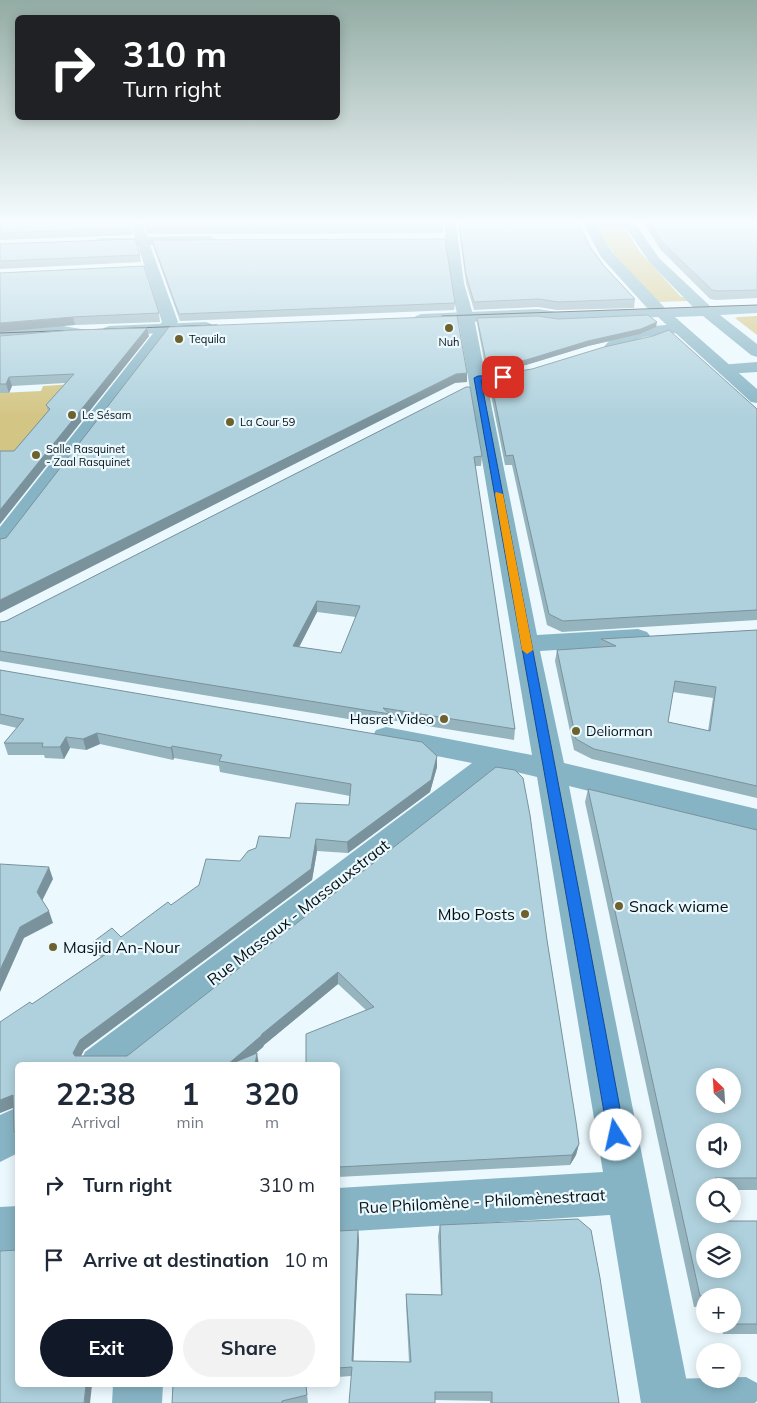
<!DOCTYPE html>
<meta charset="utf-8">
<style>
:root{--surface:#fff;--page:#f2f2f3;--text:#1f2937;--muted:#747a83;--accent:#111827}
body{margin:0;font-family:Mulish,sans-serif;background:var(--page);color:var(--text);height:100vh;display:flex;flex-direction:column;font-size:19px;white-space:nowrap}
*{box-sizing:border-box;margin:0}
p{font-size:16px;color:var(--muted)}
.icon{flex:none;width:28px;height:28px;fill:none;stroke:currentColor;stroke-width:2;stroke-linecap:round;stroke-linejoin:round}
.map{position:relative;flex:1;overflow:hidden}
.details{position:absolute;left:15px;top:1062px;width:325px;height:325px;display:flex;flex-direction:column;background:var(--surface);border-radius:8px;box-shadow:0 2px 12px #0003}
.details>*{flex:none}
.hud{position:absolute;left:15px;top:15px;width:325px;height:105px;border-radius:8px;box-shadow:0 2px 12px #0003;background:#202124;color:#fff;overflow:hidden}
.needle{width:32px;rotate:335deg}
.buttons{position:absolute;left:696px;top:1068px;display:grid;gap:10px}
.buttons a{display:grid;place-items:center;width:45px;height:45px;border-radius:50%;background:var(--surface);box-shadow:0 2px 12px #0003;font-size:25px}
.pin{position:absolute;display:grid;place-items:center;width:42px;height:42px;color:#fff;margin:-21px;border-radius:10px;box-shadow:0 2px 8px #0006}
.me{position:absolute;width:55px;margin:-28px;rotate:350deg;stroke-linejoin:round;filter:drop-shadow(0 0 4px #0008)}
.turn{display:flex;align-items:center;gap:18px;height:105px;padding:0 25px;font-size:22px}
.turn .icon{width:65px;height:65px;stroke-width:2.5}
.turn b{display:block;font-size:35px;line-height:42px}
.eta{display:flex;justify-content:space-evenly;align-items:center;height:85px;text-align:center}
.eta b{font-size:30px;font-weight:700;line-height:35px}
.action{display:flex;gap:10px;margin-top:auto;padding:10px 25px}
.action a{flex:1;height:58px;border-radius:30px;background:var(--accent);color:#fff;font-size:20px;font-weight:700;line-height:58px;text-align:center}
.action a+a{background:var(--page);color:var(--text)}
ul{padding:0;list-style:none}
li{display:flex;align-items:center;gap:15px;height:75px;padding:0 25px}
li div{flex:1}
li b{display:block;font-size:19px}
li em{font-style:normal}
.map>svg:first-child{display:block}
.green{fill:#d3c583}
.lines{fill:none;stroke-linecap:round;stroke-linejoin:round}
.service{fill:#87b4c4;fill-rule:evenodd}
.minor{fill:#87b4c4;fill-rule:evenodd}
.tertiary{fill:#87b4c4;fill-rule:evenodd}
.tram{stroke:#2b373b;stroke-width:1}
.wall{fill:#96b4be;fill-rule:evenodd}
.shaded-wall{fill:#7a929b}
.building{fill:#afd1dd;stroke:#7a929b;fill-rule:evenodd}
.route{fill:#1a73e8;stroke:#114b97}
.slow{fill:#f59e0b}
.poi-dot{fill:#6d622e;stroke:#ebf9fe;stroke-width:2}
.labels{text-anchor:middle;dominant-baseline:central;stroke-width:4.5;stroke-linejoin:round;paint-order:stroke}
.far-poi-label{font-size:11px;fill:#051115;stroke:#ebf9fe;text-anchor:start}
.poi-label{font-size:14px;fill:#051115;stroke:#ebf9fe;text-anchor:end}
.near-poi-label{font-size:16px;fill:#051115;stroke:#ebf9fe;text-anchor:start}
.near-street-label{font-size:16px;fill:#051115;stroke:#ebf9fe}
</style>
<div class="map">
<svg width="757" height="1403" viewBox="0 0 757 1403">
<rect width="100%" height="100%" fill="#ebf9fe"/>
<!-- green -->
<g class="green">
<polygon points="594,223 622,223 640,252 681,297 685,297 688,301 658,302 614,254"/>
<polygon points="757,316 757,335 735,318 738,317"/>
<polygon points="74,384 76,418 0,461 0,393 41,391 43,386"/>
</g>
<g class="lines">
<!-- service -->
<polygon class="service" points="746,1377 757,1383 757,1401 755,1403 657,1403 653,1394 658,1384 668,1379"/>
<!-- minor -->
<g class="minor">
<polygon points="132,223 142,223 148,237 210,236 216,240 210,244 150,245 178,322 8,547 0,549 0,527 162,322 138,245 98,246 92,242 98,238 135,238"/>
<polygon points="444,223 456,223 464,283 474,318 537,635 638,629 647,632 651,637 647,642 638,645 540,651 564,763 757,809 757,833 569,786 691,1403 641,1403 610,1215 338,1232 338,1188 603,1172 537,777 504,769 129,1065 79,1065 85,1052 472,763 376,744 372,737 376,730 386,727 532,755 458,318 450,283"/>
<path d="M679,324L684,326L687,329L684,332L644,337L633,341L618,350H606L604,347C619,326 656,326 679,324Z"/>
<polygon points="757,362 757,372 725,374 719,373 717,369 719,365"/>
<polygon points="18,1107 18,1153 0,1162 0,1115"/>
<polygon points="18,1206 18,1250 0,1251 0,1207"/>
<polygon points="113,1385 163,1385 162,1403 112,1403"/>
</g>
<!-- tertiary -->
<g class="tertiary">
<polygon points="583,223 595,223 612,252 665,308 693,307 650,263 623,223 635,223 659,258 710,306 757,305 757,313 720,315 757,344 757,357 751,355 703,316 675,317 757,389 757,403 751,402 658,317 557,322 538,319 421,324 416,322 413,319 416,316 421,314 538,309 557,312 648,309 601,257"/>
<polygon points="206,322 211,324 214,327 211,330 109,336 104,334 101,331 104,328 109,326"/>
<polygon points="51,324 81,329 83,332 81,335 75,337 51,334 0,336 0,326"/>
</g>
<!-- tram -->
<g class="tram">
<polyline points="442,316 757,305"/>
<polyline points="0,333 217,325"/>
</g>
</g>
<!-- wall -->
<g class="wall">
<polygon points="0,223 131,223 133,235 0,240"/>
<polygon points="144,223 443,223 443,233 148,234"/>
<polygon points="458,223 579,223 589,245 604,266 635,299 634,308 557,310 538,307 474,310 466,283"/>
<polygon points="644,223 757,223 757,298 716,300 710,299 660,249"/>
<polygon points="152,240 455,303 454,310 180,321 153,246"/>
<polygon points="0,244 140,255 141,262 0,269"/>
<polygon points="0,273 159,313 160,322 75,325"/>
<polygon points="477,318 656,327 640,334 588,346 526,365 486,371 477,323"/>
<polygon points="0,336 149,336 0,524 0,451 14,451 48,411 46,405 65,383 12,386 9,393 0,393"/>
<polygon points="490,376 757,409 757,620 562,632 547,625 512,465 505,465 489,385"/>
<path d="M466,387L482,456L481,466H475L515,729L514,740L390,720V726L0,661V622L6,621ZM317,612L356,617L341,653L299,647Z"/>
<path d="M757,630V798L592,759L574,750L555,661L557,650L600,647L601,639ZM673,692L713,698L708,731L668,722Z"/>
<polygon points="0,670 437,756 437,767 430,792 348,853 317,851 312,880 84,1050 81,1056 127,1056 496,767 547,940 579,1144 576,1155 570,1165 338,1177 338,1065 366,1010 338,984 264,1045 263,1047 255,1054 259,1065 18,1065 18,1137 14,1131 14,1107 0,1113 32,1004 101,957 97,954 93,942 121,937 240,861 290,838 349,805 350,796 220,772 219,766 174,758 173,760 100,744 86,750 70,748 64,759 45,758 44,755 8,755 4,743 17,728 0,724"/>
<polygon points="588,789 757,830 757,1190 732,1190 732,1186 705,1186 727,1221 757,1221 757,1334 723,1334 720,1324 732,1324 732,1296 705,1296 705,1306 694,1307 585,802"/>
<polygon points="440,1225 619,1403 490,1403 490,1401 435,1400 351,1376 338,1377 338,1231 358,1230 359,1241 353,1361 409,1362 406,1304 406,1294 441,1295 438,1236"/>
<polygon points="173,1385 306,1385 308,1403 172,1403"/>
</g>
<!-- shaded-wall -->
<g class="shaded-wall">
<polygon points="73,317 75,325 0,332 0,323"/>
<polygon points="657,322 656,327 640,334 588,346 526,365 486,371 487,366 588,341"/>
<polygon points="147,328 149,336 0,524 0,510"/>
<polygon points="467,373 467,382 455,383 0,613 0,600 456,374"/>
<polygon points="9,377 12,386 9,393 6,384"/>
<polygon points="317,601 317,612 294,657 293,646"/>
<polygon points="97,733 100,744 86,750 83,739"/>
<polygon points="66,737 70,748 64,759 60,747"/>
<polygon points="172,746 174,758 173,760 171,748"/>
<polygon points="437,756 437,767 430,792 348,853 347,842"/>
<polygon points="316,839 317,851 312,880 84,1050 77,1064 73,1053 80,1040"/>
<polygon points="49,867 53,879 41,903 37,892"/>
<polygon points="49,911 53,923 24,938 0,992 0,970 20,927"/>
<polygon points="338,972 338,984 264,1045 263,1047 242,1065 227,1065 262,1034"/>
<polygon points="257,1053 259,1065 255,1065"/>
<polygon points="13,1095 18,1106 0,1113 0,1100"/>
<polygon points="579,1144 576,1155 570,1165 572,1155"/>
<polygon points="358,1230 359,1241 353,1371 352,1361"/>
<polygon points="86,1385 92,1385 90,1403 84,1403"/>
</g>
<!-- building -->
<g class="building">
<polygon points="0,223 131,223 132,228 0,233"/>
<polygon points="146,223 443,223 443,226 147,227"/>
<polygon points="459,223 579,223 589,245 604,266 635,299 558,302 539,299 474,302 466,275"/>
<polygon points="650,223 757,223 757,290 718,291 712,290 661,241"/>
<polygon points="135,239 140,255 0,261 0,244"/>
<polygon points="445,239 455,303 179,314 152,240"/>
<polygon points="144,266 159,313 73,317 0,323 0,273"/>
<polygon points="648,315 657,322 641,329 588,341 526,360 487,366 477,318 538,316 558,319"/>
<polygon points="457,316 467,373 456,374 0,600 0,539 6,538 169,327"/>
<polygon points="147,328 0,510 0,451 14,451 50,409 46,405 74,374 9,377 6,384 0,384 0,336 73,330"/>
<polygon points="669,330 757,409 757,610 563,621 549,614 513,455 506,456 490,376 532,369 604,347 653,336"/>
<path d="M466,387H470L482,456L474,457L515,729L383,708L390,714L0,651V622L6,621ZM317,601L360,606L341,653L293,646Z"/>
<path d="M757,630V786L594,749L576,739L557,650L616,646L601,639ZM675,681L716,687L710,731L668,722Z"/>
<polygon points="0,670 422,742 437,756 431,780 347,842 316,839 311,869 80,1040 73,1053 75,1056 127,1056 496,767 515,770 523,778 530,815 547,940 576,1122 579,1144 572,1155 338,1167 338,1065 306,1065 306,1034 374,1007 338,972 262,1034 261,1036 227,1065 18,1065 18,1136 14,1131 13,1095 0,1100 0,1022 30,1002 32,1004 106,954 93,942 112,928 121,937 168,902 171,905 199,885 206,859 240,861 248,851 256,848 259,836 290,838 296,803 349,805 351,784 219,761 222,755 172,746 171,748 97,733 83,739 66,737 60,747 42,747 43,743 4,743 24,719 0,714"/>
<path d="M588,789L757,830V1178H715L718,1186H705V1214H725L727,1221H757V1324H730H732V1296H700ZM705,1076H732V1104H705ZM705,1131H732V1159H705ZM705,1241H732V1269H705Z"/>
<polygon points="0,864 49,867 37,892 49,911 20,927 0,970"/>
<polygon points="257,1053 255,1065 228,1065"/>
<polygon points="578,1219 591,1230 600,1278 619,1403 492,1403 492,1392 435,1392 435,1403 349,1403 352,1367 338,1368 338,1231 358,1230 352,1361 411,1362 406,1294 442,1295 440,1225"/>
<polygon points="18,1250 18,1385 86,1385 84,1403 0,1403 0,1251"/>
<polygon points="173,1385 306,1385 307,1395 282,1401 282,1403 172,1403"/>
</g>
<!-- sky -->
<linearGradient id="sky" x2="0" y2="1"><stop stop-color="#93aca4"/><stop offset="0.53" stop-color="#f6fcff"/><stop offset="1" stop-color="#f6fcff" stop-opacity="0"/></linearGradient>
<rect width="757" height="419" fill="url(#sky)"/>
<!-- route -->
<path class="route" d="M503,375L506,377L505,379L481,380C529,632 578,883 625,1135L622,1141L616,1143L610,1141L608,1135C565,882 518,630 474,378L478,376Z"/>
<!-- slow -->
<polygon class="slow" points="496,492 503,494 533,650 527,654 522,650 495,494"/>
<!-- markers -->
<g class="poi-dot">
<circle cx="449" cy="328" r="5"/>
<circle cx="179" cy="339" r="5"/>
<circle cx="72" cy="415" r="5"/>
<circle cx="230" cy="422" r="5"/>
<circle cx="36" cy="455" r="5"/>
<circle cx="444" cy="719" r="5"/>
<circle cx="576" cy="731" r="5"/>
<circle cx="619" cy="906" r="5"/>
<circle cx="525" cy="914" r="5"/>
<circle cx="53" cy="947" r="5"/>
</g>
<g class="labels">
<!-- far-poi labels -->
<g class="far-poi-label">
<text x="189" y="339">Tequila</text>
<text x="449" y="342" text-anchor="middle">Nuh</text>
<text x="82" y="415">Le Sésam</text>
<text x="240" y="422">La Cour 59</text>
<text x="46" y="449">Salle Rasquinet<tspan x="46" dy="13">- Zaal Rasquinet</tspan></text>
</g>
<!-- poi labels -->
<g class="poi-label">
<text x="434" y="719">Hasret Video</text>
<text x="586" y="731" text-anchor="start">Deliorman</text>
</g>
<!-- near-poi labels -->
<g class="near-poi-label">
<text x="629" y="906">Snack wiame</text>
<text x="515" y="914" text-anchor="end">Mbo Posts</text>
<text x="63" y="947">Masjid An-Nour</text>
</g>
<!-- near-street labels -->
<g class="near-street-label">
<text transform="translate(298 912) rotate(-38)">Rue Massaux - Massauxstraat</text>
<text transform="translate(482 1201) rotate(-3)">Rue Philomène - Philomènestraat</text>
</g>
</g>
</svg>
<div class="buttons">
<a><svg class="needle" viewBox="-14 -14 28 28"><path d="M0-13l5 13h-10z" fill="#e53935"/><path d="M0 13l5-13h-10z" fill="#747a83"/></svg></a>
<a><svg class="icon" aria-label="sound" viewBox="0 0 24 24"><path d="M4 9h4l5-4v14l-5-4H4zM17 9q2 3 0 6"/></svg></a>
<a><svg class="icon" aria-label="search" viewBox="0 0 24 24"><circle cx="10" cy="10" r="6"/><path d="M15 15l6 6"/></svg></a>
<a><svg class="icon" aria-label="layers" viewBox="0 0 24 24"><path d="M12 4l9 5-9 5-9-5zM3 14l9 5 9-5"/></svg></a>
<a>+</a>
<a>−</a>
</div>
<div class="pin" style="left:503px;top:377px;background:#d93025"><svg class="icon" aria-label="arrive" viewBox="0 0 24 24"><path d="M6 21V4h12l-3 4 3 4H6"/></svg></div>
<svg class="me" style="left:616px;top:1135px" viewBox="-20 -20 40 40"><circle r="19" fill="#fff"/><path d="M0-13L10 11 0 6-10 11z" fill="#1a73e8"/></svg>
<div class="hud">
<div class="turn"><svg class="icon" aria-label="right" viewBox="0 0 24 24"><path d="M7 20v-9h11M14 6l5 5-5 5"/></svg><div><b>310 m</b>Turn right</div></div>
</div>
<section class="details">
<div class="eta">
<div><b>22:38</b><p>Arrival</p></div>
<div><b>1</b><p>min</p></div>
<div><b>320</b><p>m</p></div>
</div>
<ul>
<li><svg class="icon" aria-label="right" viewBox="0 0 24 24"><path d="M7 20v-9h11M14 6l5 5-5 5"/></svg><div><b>Turn right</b></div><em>310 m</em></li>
<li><svg class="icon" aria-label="arrive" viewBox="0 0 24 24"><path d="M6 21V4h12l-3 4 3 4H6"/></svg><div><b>Arrive at destination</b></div><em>10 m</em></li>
</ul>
<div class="action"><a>Exit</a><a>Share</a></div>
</section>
</div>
